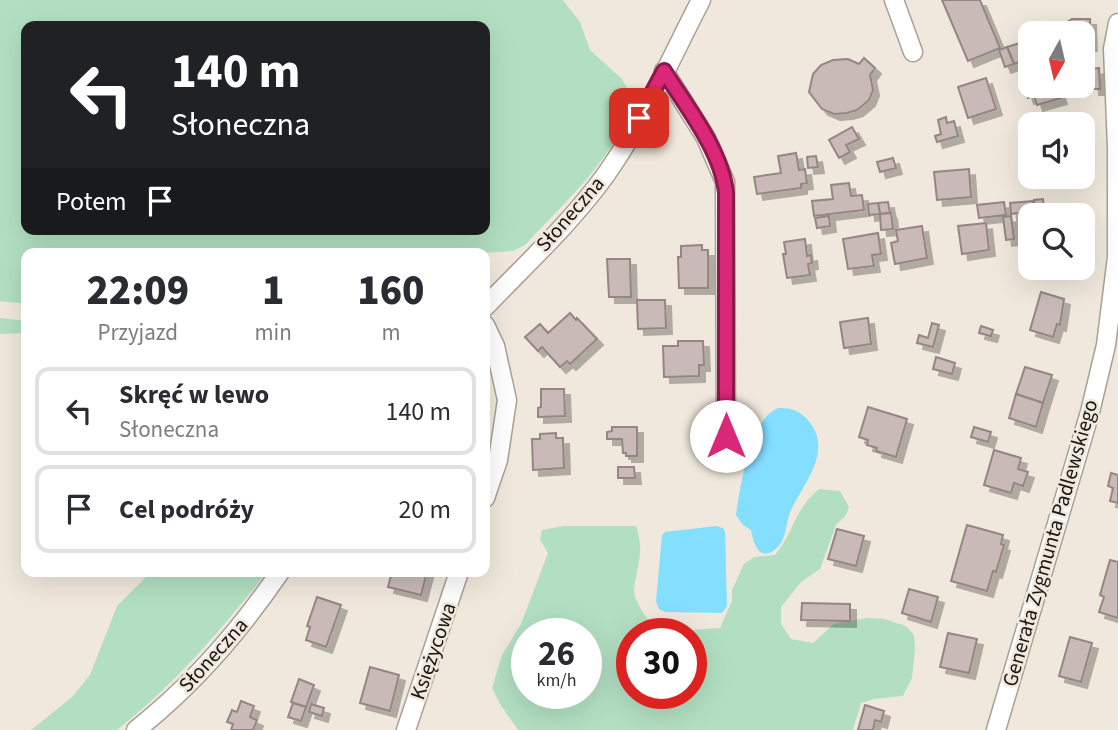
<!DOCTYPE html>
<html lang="pl">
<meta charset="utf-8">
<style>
:root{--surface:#fff;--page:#f7f7f7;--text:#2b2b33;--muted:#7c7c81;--line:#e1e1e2}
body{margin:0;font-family:"Source Sans 3",sans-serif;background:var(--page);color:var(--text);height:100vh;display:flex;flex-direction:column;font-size:26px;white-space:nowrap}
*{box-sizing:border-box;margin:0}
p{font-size:23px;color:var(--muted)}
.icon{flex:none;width:38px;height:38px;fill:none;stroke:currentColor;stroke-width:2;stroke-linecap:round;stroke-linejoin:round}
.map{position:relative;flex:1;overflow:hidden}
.panel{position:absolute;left:21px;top:248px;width:469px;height:329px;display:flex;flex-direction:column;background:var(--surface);border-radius:14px;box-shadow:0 7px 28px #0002}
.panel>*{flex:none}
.top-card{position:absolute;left:21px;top:21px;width:469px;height:214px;border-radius:14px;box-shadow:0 7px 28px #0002;background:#202124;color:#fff;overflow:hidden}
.needle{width:46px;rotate:188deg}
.buttons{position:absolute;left:1018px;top:21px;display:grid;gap:14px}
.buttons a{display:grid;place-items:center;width:77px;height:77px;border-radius:14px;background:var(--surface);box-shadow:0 7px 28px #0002;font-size:35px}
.speed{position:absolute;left:511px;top:618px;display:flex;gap:14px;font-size:35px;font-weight:700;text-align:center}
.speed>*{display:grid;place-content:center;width:91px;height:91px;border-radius:50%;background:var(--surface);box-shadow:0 7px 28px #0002;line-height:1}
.speed small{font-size:18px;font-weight:400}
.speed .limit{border:10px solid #d22;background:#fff;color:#111}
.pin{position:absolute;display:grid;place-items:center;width:60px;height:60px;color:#fff;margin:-30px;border-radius:14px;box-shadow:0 4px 10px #0006}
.me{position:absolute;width:77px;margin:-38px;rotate:0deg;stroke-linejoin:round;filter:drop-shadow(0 0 5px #0008)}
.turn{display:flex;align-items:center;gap:24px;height:147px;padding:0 35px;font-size:32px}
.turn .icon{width:91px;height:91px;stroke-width:2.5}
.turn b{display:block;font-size:49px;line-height:60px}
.then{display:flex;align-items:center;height:66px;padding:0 35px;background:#0003;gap:14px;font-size:26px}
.eta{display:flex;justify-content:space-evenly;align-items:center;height:119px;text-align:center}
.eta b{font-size:42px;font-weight:800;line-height:49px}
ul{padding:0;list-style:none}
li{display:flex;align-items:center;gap:21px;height:88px;margin:0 14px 10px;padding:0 21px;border:4px solid var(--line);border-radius:14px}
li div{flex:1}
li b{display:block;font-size:26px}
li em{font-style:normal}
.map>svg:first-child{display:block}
.green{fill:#b2dfc2;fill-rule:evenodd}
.water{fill:#84defe}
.building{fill:#c9bab7;stroke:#958683;stroke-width:2;filter:url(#shadow)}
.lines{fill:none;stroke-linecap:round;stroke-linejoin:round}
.minor-casing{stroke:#a8a195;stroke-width:21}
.minor{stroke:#fff;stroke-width:18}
.route-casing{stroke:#8e194d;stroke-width:18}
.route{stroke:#db2777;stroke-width:12}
.labels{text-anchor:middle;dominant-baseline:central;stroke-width:5;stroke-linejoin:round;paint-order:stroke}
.street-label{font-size:21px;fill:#191612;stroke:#f0e8dc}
</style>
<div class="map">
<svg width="1118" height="730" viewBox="0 0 1118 730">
<defs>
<filter id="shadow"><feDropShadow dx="6" dy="6" stdDeviation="0" flood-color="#0004"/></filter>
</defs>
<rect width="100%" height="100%" fill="#f0e8dc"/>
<!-- green -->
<g class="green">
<path d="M0,0H563L580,22L590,50L621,78L634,99C615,158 566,201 525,245L513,251L467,254H26V304L0,301ZM26,26H485V229H26Z"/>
<polygon points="0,318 26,321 26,333 0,334"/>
<path d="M819,489L840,491L849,507L846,515L836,525L820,569L801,582L781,607V624L791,639L813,643L834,624L867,618L884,619L906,626L914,635L915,650L912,678L903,696L874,699L861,703L853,730H518L500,704L492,688L502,655L521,624L548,553L540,540L542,530L564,526H636C645,553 637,563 634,590C634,595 636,600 639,605C654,641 689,629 720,628L732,601V590L744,564L754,557L775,555C795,531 793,511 819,489ZM527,634H586V693H527ZM632,634H691V693H632Z"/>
<path d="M151,572H267C221,630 175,684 117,730H31L72,697L90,675L117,606Z"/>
</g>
<!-- water -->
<g class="water">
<path d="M779,408C794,408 802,412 811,424C831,452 805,482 792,508C785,521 788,537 777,548C759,564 753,542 751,530L743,525L736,515C740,489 750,416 779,408Z"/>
<polygon points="716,526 723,528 725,532 727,606 722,613 665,612 659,609 656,601 662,536 665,532"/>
</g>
<!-- building -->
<g class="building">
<polygon points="942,0 980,0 1000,48 968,61"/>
<polygon points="1072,19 1090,19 1091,45 1084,46 1084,50 1083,33 1051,33 1051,27 1059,27"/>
<polygon points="1020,43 1026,59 1014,64 1007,47"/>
<polygon points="1007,47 1014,64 1005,67 999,50"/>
<polygon points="864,58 875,68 870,75 873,90 869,100 857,110 847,113 834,114 822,109 809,92 813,74 821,65 833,60 848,59 859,64"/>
<polygon points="1099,68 1100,89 1093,89 1092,69"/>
<polygon points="986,78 996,109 968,118 958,87"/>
<polygon points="1032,86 1057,86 1061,98 1037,105 1034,96 1028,98 1025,88"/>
<polygon points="946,117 947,123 954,121 958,136 937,142 935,136 941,134 938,120"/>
<polygon points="852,127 859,139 846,145 850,152 839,158 829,140"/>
<polygon points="796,153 799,170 805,169 807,183 801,184 801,188 757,194 754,177 781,173 778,156"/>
<polygon points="816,156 818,167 808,168 807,157"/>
<polygon points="893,158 896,168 880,172 877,162"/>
<polygon points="969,169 971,197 937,200 934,172"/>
<polygon points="849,183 851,196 862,195 864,210 814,216 812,201 833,199 831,185"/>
<polygon points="1043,199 1044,209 1035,210 1034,200"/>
<polygon points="1033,201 1034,211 1011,214 1010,203"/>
<polygon points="888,202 890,213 880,214 878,203"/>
<polygon points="1004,202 1006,215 979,218 977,205"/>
<polygon points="878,203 880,214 869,215 868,204"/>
<polygon points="1078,205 1079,215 1053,215 1052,208"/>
<polygon points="891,213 893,229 881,230 880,214"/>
<polygon points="829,216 830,226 817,228 815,218"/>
<polygon points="1011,216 1014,239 1006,240 1003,217"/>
<polygon points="986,223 989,250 962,254 958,226"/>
<polygon points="922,226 927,258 895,264 891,243 898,241 896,230"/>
<polygon points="878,233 881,254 872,255 874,266 848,269 843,239"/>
<polygon points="805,239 807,256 811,255 812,263 808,264 810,275 787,278 783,254 786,254 784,242"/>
<polygon points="702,245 702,250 708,250 708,288 679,288 678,257 681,257 681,246"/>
<polygon points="607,259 630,259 631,297 609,297"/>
<polygon points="1041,292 1064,299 1060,325 1057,324 1053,337 1030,330"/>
<polygon points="637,300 665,300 666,328 638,329"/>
<polygon points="570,313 576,320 577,318 597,339 570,364 567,361 560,367 542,347 538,351 525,337 540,324 548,333"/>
<polygon points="868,318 871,344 844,348 840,322"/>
<polygon points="932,323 939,325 933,347 917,343 919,335 928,338"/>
<polygon points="981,326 993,330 991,336 979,333"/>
<polygon points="678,341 703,341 704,365 699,365 699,376 664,377 663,346 678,346"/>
<polygon points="936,357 955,363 952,374 933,369"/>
<polygon points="1025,367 1052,375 1043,403 1016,394"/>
<polygon points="541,389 564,389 565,416 538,417 538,408 541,407"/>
<polygon points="1016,394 1043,403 1036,427 1009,418"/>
<polygon points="868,407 907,419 896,457 876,451 877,448 867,445 868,440 859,437"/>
<polygon points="612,427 637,427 637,456 626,456 626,453 623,453 622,439 607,439 607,432 612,431"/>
<polygon points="974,427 991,432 988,442 971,437"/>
<polygon points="556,433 556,438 563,438 564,468 533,470 532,439 540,439 540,434"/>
<polygon points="994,450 1021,458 1018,469 1028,472 1023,486 1014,483 1011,493 984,485"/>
<polygon points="618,467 634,467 635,478 618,478"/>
<polygon points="1111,473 1118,475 1118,503 1110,501 1113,488 1108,486"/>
<polygon points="967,525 1003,535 1001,544 1004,545 996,572 993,571 987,591 951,581"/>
<polygon points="837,529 864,536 856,566 828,559"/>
<polygon points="1110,560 1118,562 1118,618 1099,612 1104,597 1100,595"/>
<polygon points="392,572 427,572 421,595 388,587"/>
<polygon points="909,589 938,597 931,622 902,613"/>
<polygon points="317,597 341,605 326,647 306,640 310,627 307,626"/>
<polygon points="802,603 850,604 850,621 801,620"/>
<polygon points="948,633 977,639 969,673 940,667"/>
<polygon points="1070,637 1092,643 1081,682 1059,676"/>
<polygon points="370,667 399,675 390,711 360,703"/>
<polygon points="299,679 314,685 306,707 291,702"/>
<polygon points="241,701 254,706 250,717 257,720 253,730 231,730 233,724 227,722 232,710 237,712"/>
<polygon points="293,703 306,707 301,721 288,717"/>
<polygon points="311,704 324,708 322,716 309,712"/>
<polygon points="865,705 884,711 881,722 875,720 873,730 858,730"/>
</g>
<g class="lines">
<!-- minor casing -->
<g class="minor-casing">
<g id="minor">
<polyline points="894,0 913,52"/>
<polyline points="664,71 706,138 725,182 726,436"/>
<path d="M485,307C526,264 572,222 607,173C644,120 671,58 701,0"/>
<polyline points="485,325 495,346 507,400 498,460 485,498"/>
<path d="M136,730C193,685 239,632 280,572"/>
<polyline points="406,730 459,572"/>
<polyline points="996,730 1090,412 1106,345 1117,257 1117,147 1113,49 1118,23"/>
</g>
</g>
<!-- minor -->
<use href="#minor" class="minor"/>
</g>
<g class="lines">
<!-- route casing -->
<g class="route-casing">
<path id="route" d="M639,118L664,71C686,106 722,151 726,193V436"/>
</g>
<!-- route -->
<use href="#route" class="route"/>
</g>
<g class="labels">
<!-- street labels -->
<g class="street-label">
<text transform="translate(570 214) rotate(-49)">Słoneczna</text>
<text transform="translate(1050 543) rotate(-74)">Generała Zygmunta Padlewskiego</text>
<text transform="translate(433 651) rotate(-71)">Księżycowa</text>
<text transform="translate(213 655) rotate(-48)">Słoneczna</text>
</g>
</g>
</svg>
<div class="buttons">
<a><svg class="needle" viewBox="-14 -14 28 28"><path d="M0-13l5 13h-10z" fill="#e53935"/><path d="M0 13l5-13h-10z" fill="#7c7c81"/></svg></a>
<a><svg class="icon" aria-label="sound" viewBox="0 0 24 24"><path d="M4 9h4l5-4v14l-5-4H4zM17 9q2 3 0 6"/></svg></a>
<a><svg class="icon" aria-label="search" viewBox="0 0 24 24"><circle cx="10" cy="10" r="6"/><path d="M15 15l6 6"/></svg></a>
</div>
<div class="speed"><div>26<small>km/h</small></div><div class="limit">30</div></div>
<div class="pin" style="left:639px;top:118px;background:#d93025"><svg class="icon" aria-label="arrive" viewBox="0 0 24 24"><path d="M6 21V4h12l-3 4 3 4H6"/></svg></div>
<svg class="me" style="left:726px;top:436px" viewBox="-20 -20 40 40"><circle r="19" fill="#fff"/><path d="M0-13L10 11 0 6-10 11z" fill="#db2777"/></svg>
<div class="top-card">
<div class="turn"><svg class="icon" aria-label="left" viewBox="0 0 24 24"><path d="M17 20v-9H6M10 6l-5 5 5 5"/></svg><div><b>140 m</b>Słoneczna</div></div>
<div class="then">Potem<svg class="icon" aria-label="arrive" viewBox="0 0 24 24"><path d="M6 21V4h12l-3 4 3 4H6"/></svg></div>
</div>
<section class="panel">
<div class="eta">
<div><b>22:09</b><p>Przyjazd</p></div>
<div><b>1</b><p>min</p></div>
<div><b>160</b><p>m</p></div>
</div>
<ul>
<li><svg class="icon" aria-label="left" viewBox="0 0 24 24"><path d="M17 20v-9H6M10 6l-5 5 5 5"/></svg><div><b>Skręć w lewo</b><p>Słoneczna</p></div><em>140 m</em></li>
<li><svg class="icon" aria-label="arrive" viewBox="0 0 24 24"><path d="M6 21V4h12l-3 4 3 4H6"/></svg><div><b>Cel podróży</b></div><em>20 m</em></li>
</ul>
</section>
</div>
